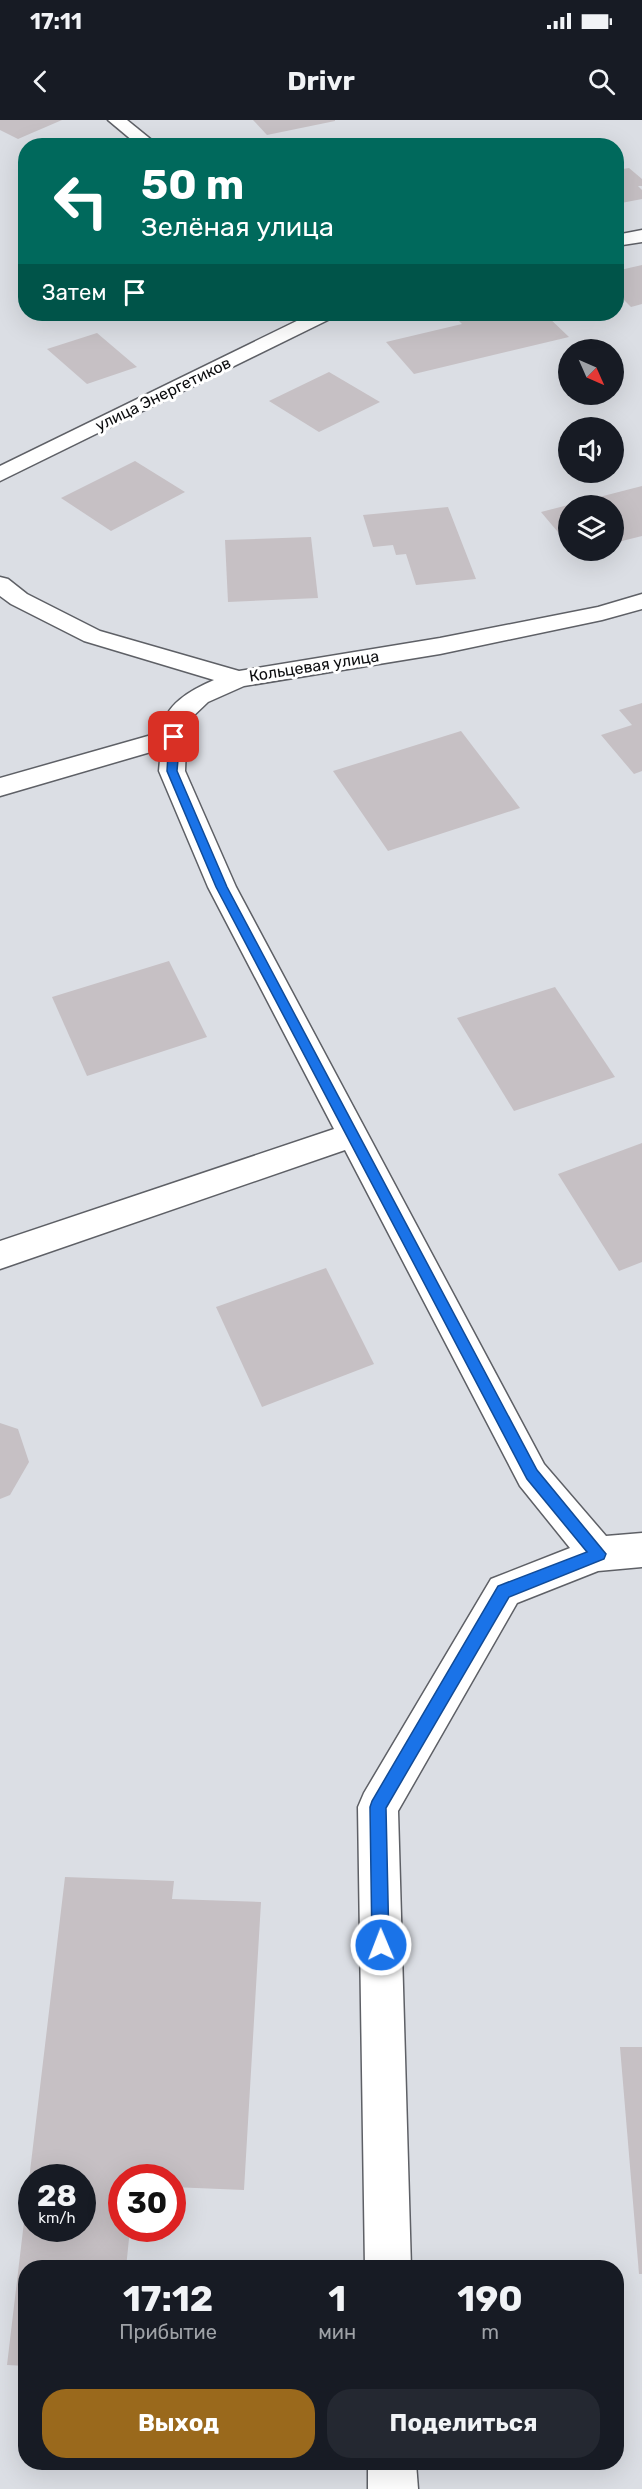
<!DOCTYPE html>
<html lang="ru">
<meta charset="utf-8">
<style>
:root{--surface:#171b24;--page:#242831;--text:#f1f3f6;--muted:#9ea1a6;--accent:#9a691c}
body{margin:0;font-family:Rubik,sans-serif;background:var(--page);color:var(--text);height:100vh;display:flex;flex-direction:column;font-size:22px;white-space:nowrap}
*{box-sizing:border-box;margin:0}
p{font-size:20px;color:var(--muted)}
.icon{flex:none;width:33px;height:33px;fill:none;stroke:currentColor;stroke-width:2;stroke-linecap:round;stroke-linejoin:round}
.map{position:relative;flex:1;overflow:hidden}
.side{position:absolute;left:18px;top:2140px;width:606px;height:210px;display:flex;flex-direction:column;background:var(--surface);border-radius:24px;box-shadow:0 6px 24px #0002}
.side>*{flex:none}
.top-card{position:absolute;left:18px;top:18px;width:606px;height:183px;border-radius:24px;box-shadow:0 6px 24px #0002;background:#00695c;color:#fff;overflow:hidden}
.needle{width:39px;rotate:135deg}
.fabs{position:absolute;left:558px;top:219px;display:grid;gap:12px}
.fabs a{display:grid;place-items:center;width:66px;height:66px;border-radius:50%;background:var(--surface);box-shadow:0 6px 24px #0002;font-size:30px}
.speed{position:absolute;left:18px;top:2044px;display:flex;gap:12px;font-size:30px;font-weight:700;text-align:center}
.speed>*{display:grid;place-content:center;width:78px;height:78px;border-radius:50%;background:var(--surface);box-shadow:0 6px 24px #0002;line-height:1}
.speed small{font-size:15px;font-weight:400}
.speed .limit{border:9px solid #d22;background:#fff;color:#111}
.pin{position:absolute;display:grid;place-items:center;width:51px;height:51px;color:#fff;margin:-26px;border-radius:12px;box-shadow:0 3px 9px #0006}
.me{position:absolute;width:66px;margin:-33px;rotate:359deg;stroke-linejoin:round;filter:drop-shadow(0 0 4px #0008)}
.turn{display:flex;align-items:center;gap:21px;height:126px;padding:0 24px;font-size:27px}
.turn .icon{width:78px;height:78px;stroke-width:2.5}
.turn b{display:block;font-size:42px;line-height:51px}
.then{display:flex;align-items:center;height:57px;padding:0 24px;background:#0003;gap:12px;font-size:22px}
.eta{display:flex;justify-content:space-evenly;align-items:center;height:102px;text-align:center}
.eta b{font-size:36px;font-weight:700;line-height:42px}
.button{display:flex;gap:12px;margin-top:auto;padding:12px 24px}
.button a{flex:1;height:69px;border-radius:24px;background:var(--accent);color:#fff;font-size:24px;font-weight:700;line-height:69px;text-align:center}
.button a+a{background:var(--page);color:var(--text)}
.status{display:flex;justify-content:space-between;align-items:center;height:42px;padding:0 30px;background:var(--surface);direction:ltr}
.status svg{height:16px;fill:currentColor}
header{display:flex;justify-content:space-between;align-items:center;height:78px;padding:0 24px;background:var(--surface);font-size:27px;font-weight:700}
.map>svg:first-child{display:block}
.building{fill:#c6c0c4;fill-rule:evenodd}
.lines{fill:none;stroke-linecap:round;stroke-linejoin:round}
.minor-casing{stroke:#5e6066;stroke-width:3}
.minor{fill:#fff;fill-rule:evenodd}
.route{fill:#1a73e8;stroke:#114b97;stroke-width:1.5}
.labels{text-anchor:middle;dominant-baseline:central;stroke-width:6;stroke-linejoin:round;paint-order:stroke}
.far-street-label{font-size:16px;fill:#0c0d0f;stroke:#fff}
</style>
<div class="status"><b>17:11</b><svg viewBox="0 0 49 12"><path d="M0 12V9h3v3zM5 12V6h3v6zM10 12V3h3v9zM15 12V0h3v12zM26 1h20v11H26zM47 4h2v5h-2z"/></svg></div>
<header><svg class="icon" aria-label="back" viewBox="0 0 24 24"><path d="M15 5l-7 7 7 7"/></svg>Drivr<svg class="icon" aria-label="search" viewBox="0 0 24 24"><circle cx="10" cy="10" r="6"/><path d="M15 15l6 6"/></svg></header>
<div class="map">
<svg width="642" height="2369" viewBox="0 0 642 2369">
<rect width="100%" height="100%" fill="#dbdee4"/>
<!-- building -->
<g class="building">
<polygon points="0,0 62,0 18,19 0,10"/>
<polygon points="253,0 335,0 335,1 267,15"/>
<polygon points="629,48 642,59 642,66 638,66 642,70 642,79 616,84 616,50"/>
<polygon points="642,145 642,184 631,187 616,172 616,151"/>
<polygon points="452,194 545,194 569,217 414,254 386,222 462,204"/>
<polygon points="97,213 137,247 87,264 47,229"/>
<polygon points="329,252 380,282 319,312 269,281"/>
<polygon points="135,341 185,372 111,411 61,378"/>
<polygon points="642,366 642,416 614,423 614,386 568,386 568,424 541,392"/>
<polygon points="448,387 476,459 416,465 406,434 396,435 393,425 373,427 363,395"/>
<polygon points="311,417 318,478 228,482 225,420"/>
<polygon points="642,583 642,651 634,654 601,615 632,605 619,590"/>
<polygon points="461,611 520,688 388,731 333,651"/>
<polygon points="169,841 207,917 87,956 52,877"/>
<polygon points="555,867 615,957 514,991 457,898"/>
<polygon points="642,1023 642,1142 619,1151 558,1054"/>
<polygon points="326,1148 374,1244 262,1287 216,1187"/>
<polygon points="0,1303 18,1309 29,1342 10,1375 0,1379"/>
<path d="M65,1757L174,1761L172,1779L261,1782L244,2070L172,2067V2058H122V2109H130L126,2148H26V2246L7,2245ZM32,2058H82V2109H32Z"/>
<polygon points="620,1927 642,1927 642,2154 639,2154"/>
</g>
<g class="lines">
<!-- minor casing -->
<g class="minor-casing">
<g id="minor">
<polygon points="108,0 127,0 159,26 139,26"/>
<polygon points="642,110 642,122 616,126 616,115"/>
<polygon points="311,194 335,194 332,198 0,361 0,346"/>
<path d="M0,457L8,459L27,474L100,511L239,551L440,518L598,487L642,474V489L602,500L440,534L244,566L208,582L187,602L185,651L236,767L544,1344L606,1416L642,1413V1447L598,1451L517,1483L398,1691L411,2148H365L358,1687L364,1673L491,1459L570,1428L520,1366L345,1030L0,1149V1121L334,1009L208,767L159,651L161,629L0,676V658L162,612C163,585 191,570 214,560L84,521L11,484L0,476Z"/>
<polygon points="368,2343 416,2343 418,2369 368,2369"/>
</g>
</g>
<!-- minor -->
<use href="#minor" class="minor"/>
</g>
<!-- route -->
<polygon class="route" points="174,614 180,617 177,651 227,767 537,1350 606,1434 604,1439 509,1477 386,1688 389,1825 387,1831 381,1834 375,1831 372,1825 370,1687 372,1681 498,1466 587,1432 527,1359 216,767 167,651 169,617"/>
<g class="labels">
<!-- far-street labels -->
<g class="far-street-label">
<text transform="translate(163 274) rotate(-26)">улица Энергетиков</text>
<text transform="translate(314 546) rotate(-9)">Кольцевая улица</text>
</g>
</g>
</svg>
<div class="fabs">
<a><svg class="needle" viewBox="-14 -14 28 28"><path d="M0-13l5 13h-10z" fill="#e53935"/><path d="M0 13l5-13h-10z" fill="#9ea1a6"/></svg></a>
<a><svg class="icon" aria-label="sound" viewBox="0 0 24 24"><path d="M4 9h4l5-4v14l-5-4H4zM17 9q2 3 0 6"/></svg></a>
<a><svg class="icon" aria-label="layers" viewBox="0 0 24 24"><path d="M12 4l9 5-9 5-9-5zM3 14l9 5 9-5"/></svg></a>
</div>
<div class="speed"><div>28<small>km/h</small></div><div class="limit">30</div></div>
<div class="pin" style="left:174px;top:617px;background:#d93025"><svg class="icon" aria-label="arrive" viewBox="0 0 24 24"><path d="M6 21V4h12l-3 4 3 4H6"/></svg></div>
<svg class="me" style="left:381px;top:1825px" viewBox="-20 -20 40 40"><circle r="17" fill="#1a73e8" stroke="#fff" stroke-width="3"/><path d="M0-11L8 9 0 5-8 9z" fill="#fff"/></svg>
<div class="top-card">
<div class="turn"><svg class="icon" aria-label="left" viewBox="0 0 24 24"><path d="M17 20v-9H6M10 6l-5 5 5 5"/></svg><div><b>50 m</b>Зелёная улица</div></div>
<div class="then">Затем<svg class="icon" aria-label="arrive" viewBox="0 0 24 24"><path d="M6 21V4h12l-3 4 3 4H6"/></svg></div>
</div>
<section class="side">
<div class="eta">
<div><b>17:12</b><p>Прибытие</p></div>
<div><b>1</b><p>мин</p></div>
<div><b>190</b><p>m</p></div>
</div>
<div class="button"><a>Выход</a><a>Поделиться</a></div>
</section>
</div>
